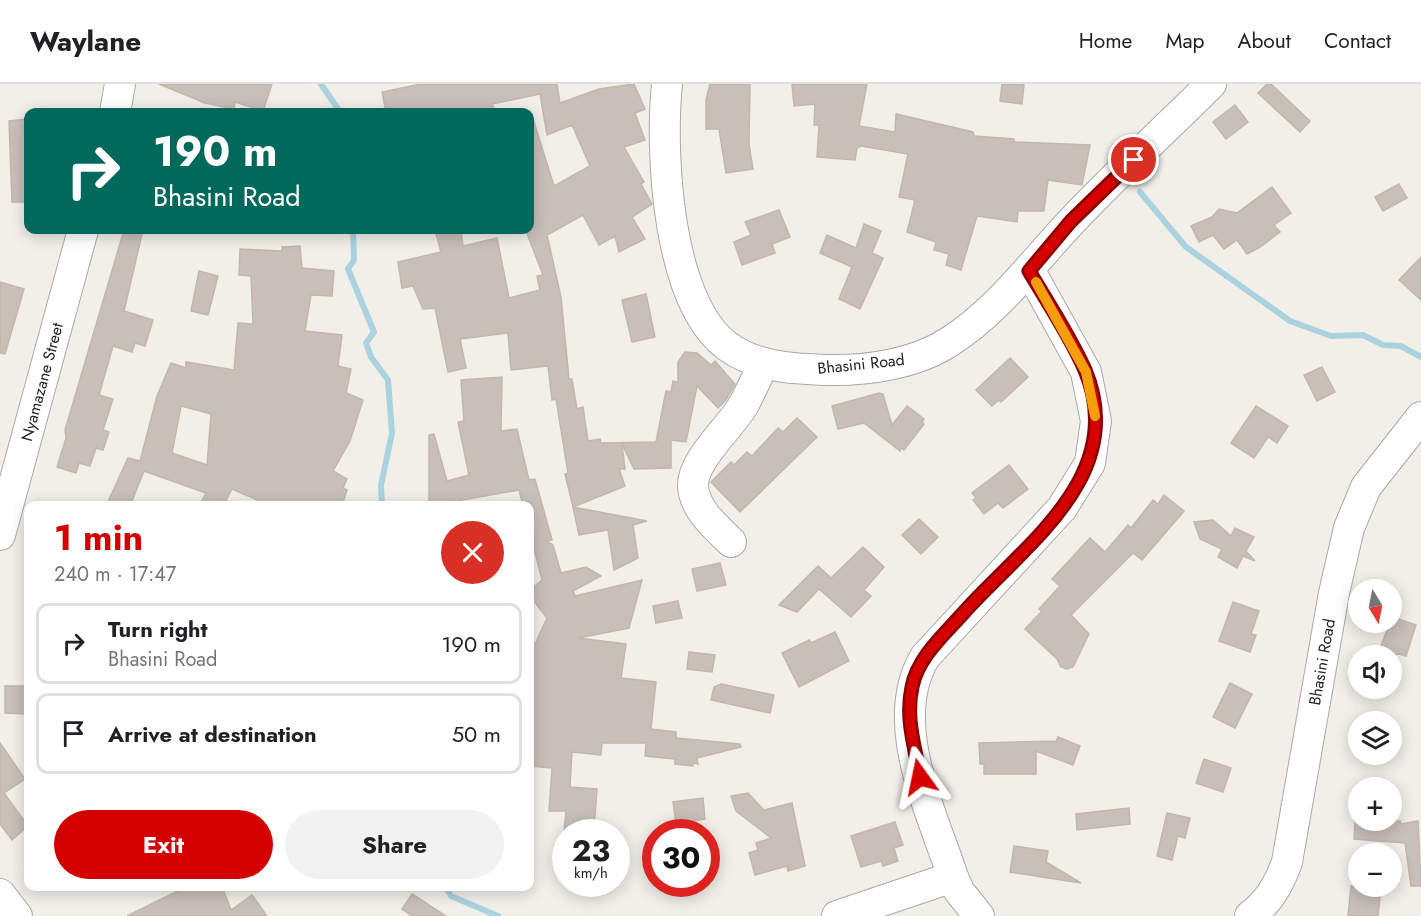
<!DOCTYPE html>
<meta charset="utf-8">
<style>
:root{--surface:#fff;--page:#f2f2f2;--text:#202124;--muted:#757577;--line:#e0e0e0;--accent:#d40000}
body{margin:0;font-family:Jost,sans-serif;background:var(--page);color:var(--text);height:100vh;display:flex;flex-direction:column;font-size:22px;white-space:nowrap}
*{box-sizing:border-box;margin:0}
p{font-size:20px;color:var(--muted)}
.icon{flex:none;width:33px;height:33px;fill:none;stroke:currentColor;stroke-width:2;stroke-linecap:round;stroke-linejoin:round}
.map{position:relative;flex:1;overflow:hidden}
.side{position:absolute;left:24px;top:417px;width:510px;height:390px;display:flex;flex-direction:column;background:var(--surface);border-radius:12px;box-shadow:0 3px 15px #0003}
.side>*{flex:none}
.guide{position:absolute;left:24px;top:24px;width:510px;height:126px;border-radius:12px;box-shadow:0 3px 15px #0003;background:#00695c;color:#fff;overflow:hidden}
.needle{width:39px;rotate:170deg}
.fabs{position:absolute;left:1348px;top:495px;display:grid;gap:12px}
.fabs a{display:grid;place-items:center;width:54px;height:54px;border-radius:50%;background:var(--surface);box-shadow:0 3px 15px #0003;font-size:30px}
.speed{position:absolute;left:552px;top:735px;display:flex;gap:12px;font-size:30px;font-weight:700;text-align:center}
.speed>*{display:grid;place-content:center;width:78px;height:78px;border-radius:50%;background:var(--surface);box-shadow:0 3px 15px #0003;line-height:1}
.speed small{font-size:15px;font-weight:400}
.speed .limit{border:9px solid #d22;background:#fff;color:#111}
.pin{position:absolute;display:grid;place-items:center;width:51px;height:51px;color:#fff;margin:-26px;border:3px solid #fff;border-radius:50%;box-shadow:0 2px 6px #0007}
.me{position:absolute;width:66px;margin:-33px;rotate:348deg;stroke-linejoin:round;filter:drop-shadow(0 0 4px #0008)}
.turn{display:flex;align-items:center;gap:21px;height:126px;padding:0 30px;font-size:27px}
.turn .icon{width:78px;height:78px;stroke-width:2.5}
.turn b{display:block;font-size:42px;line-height:51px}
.round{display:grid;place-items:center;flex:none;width:63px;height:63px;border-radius:32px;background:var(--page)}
.summary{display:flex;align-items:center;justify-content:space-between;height:102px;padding:0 30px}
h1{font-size:36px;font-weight:700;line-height:45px;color:var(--accent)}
.cta{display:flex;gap:12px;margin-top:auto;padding:12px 30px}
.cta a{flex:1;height:69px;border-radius:36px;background:var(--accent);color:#fff;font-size:24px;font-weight:700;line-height:69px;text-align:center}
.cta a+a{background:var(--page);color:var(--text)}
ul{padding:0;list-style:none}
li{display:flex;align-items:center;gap:18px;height:81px;margin:0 12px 9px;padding:0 18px;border:3px solid var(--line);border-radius:12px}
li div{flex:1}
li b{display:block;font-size:22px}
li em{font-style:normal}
header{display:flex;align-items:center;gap:36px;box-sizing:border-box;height:84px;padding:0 30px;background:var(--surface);border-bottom:2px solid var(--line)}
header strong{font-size:28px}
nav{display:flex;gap:33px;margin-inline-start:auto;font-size:21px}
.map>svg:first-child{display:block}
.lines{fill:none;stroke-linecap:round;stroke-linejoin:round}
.stream{stroke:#aad3df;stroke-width:6}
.building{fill:#c7bfb8;stroke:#c4b6ab;stroke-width:1.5;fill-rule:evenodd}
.minor-casing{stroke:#a9a9a9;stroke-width:32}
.minor{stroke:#fff;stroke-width:30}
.route-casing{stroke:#8a0000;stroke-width:15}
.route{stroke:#d40000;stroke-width:10}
.slow{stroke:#f59e0b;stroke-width:10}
.labels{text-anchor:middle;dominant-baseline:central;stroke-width:4.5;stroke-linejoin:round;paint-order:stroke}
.street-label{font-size:16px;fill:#222;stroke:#fff}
</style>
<header>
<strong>Waylane</strong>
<nav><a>Home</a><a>Map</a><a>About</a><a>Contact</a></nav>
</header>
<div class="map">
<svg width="1421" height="832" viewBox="0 0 1421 832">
<rect width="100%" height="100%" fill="#f2efe9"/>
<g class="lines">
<!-- stream -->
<g class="stream">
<polyline points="321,0 340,28"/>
<polyline points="1140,108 1186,163 1290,237 1331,252 1363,251 1383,261 1401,262 1421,273"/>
<polyline points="353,146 354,176 348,185 374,248 366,259 371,273 388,296 392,349 381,401 382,422"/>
<polyline points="445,802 451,812 498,832"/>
</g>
</g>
<!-- building -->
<g class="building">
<polygon points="159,0 272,0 263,27 235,18 234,25 205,19"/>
<polygon points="421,0 557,0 560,19 599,5 634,0 645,25 635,29 645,56 624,63 644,98 641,100 652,120 632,133 645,155 619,168 615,152 599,161 583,131 547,151 561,213 569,295 572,295 577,325 583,323 588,357 600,355 601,359 656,358 666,307 671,308 673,297 678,298 678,278 685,268 697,269 711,281 715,277 735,300 726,316 718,324 697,302 686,358 671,356 671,384 634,385 622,360 625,385 619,385 625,402 573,423 565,390 568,389 556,315 552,316 548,282 511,286 508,249 460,255 466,284 448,288 435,224 423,225 413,202 402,204 398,178 441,168 435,146 461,146 463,162 497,154 509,214 540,206 537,192 543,191 526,147 530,146 530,36 533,35 554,102 590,82 572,41 547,51 540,10 492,20 495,28 386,28 382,8"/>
<polygon points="710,0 750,0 749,60 753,85 726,89 719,45 706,45 706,16"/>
<polygon points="792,0 867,0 859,42 895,48 896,30 973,48 974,52 1014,55 1014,58 1090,61 1082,101 1048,96 1044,127 1018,127 1017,138 977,132 961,186 946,181 949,170 934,166 936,158 907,148 915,116 899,113 908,70 861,62 857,64 855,76 817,73 819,41 814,41 815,20 794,22"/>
<polygon points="1002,0 1024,0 1022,20 1000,17"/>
<polygon points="1267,0 1271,0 1310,37 1300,48 1258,9"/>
<polygon points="1235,21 1248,38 1226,55 1213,38"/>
<polygon points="28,35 28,118 12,118 9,37"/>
<polygon points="1399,100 1407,114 1383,127 1375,113"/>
<polygon points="1272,103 1291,129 1274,141 1280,148 1260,163 1247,170 1237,156 1224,165 1213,151 1199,158 1191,142 1212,133 1219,125 1237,129"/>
<polygon points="779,126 790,153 772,160 775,169 742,181 734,158 751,151 745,138"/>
<polygon points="864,140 881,147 872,169 883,174 860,225 839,215 852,183 820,169 827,151 856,164"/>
<polygon points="124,146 143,146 124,227 153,236 145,262 135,259 132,268 113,262 99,311 113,315 103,346 109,348 103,366 96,364 90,382 79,379 76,389 57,383 66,354 65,346"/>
<path d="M300,162L302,184L334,187L332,212L311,211L305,247L342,251L338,282L351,285L346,309L363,316L350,357L333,387L347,395L343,404L347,406L342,422H271L232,405L223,422H199L206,409L144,387L130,422H106L128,374L140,377L157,312L171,279L186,284V278L234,286L238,239L253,240L251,192L239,191L240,165L282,167V163ZM181,322L211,330L207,381L172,369Z"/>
<polygon points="1421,173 1421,216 1399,196"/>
<polygon points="199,187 218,192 208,231 191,227"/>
<polygon points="0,198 24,205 5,270 0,269"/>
<polygon points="646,210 655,253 632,258 622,216"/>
<polygon points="1010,274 1028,293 1001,318 999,316 992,322 976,306"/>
<polygon points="1322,283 1335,308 1317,317 1304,291"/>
<polygon points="502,293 501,347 517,345 529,396 535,395 552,456 546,457 553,461 561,489 586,483 601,492 573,507 575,512 642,496 629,544 578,554 626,560 621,594 656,598 651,645 676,648 676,654 740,660 741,663 697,674 698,680 693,679 693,682 675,680 675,675 645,672 646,659 602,659 601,671 572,668 570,703 597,705 594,745 583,744 583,748 564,747 566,727 549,727 552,684 530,682 530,558 535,560 547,534 530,512 530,506 542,496 533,461 535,460 530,422 523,422 519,406 451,418 452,422 429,422 429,351 434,350 447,397 469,391 458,338 464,337 461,296"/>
<polygon points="879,309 883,310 892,341 907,322 924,335 922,338 924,340 904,366 901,364 900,367 864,339 838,345 832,322"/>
<polygon points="1256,322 1288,342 1277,359 1268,353 1254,374 1231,359"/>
<polygon points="797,334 817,353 740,428 711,398 731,378 734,381 747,368 752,372 778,344 783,348"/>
<polygon points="1009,381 1028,405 1003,424 998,419 984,430 973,416 976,414 972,409"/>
<polygon points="1164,411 1184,427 1142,476 1133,469 1071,531 1089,550 1073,583 1067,585 1061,583 1057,575 1025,545 1042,527 1039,525 1060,502 1052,495 1090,454 1105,468 1128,441 1131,444 1153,416 1158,420"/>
<polygon points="573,423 647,437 633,441 638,474 614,486 608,446 579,451"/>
<polygon points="919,435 938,453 921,470 902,451"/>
<polygon points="1213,436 1231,452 1235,444 1254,453 1246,467 1255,477 1243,472 1237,484 1218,473 1222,465 1200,455 1194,438"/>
<polygon points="863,463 884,483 864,506 871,512 851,533 819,505 797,528 779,521 818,482 831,494"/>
<polygon points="720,479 726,501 697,507 692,485"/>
<polygon points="678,517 682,534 656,539 653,522"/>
<polygon points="1233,518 1259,527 1251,550 1256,551 1250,568 1219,557"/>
<polygon points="1392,533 1416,541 1406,572 1399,570 1377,572"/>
<polygon points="835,548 849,577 799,603 782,569 809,556 811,559"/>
<polygon points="689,568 715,571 712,588 687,585"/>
<polygon points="1230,599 1252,610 1235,644 1213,633"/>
<polygon points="721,600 774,611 770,629 711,616 714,603"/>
<polygon points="5,602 27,602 27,630 5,629"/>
<polygon points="1058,653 1080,662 1073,681 1036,667 1036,690 984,690 984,680 980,680 979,659 1056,657"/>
<polygon points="0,659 25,695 4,709 28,742 12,756 0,740"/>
<polygon points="1204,675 1231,684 1223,708 1196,699"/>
<polygon points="748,709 764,726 792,719 805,782 788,787 787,782 755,791 749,769 758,766 756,759 771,754 736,727 731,712"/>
<polygon points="703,714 705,735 676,739 673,718"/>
<polygon points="1129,724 1130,740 1077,746 1076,730"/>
<polygon points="1167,729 1190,734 1185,754 1178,752 1172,776 1157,772"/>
<polygon points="1355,736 1400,737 1401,740 1418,737 1421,802 1411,802 1405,759 1354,755"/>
<polygon points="895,738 903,761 894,764 898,777 883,782 881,777 861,783 851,752"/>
<polygon points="1014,762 1048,767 1046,778 1081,799 1010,788"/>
<polygon points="188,802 222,802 231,826 252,811 267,832 127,832"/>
<polygon points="1351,802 1381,802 1378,832 1348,832"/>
<polygon points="412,810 446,832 412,832 402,825"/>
</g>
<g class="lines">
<!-- minor casing -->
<g class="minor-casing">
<g id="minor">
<path d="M667,0C660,68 667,217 727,262C755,283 794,285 827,286C867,287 915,280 949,258C998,227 1033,178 1072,137C1116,90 1165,46 1211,0"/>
<polyline points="115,28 120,0"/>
<polyline points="0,451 83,146"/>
<path d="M731,458C716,443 694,425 693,402C692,376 731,343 744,320C751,307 757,293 764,279"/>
<polyline points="0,810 17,832"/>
<polyline points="837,832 953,793"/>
<path d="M979,832L959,807L953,793C932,728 886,638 925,573L1062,424L1090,379L1096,337L1086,288L1030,187"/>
<path d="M1250,832C1269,818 1279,800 1287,778L1334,509L1349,444L1366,403L1421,333"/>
</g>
</g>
<!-- minor -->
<use href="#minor" class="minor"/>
</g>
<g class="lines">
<!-- route casing -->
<g class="route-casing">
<path id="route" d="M920,693C915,662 905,635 912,603C918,572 946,549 966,526C1027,459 1129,390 1085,286C1070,252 1048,219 1029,187L1071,137L1134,76"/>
</g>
<!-- route -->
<use href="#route" class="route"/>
<!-- slow -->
<polyline class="slow" points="1036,198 1086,288 1095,332"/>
</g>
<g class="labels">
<!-- street labels -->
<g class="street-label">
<text transform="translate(861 280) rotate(-6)">Bhasini Road</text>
<text transform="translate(42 298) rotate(-75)">Nyamazane Street</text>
<text transform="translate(1322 578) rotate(-80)">Bhasini Road</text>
</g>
</g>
</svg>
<div class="fabs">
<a><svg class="needle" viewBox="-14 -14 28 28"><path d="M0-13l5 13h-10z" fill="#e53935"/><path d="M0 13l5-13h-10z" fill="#757577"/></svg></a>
<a><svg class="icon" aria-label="sound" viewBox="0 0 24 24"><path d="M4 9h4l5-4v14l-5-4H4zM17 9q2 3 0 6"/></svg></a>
<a><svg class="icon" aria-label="layers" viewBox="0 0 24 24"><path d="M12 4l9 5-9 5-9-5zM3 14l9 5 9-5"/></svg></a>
<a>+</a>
<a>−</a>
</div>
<div class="speed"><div>23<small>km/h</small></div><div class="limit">30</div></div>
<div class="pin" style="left:1134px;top:76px;background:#d93025"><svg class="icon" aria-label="arrive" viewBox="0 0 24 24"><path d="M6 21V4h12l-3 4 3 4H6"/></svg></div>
<svg class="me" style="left:920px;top:693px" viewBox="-20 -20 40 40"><path d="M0-17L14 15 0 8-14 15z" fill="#d40000" stroke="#fff" stroke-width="4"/></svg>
<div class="guide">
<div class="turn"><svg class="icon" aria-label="right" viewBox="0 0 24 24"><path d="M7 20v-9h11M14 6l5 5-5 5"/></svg><div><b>190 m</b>Bhasini Road</div></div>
</div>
<section class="side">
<div class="summary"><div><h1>1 min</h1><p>240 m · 17:47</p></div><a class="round" style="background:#d93025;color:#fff"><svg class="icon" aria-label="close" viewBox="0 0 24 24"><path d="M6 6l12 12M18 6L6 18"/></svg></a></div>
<ul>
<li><svg class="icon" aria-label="right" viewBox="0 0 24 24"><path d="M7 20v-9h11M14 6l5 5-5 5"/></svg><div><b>Turn right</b><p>Bhasini Road</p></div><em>190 m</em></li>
<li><svg class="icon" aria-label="arrive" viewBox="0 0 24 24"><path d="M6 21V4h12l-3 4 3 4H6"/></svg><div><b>Arrive at destination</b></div><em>50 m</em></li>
</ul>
<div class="cta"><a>Exit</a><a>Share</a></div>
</section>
</div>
